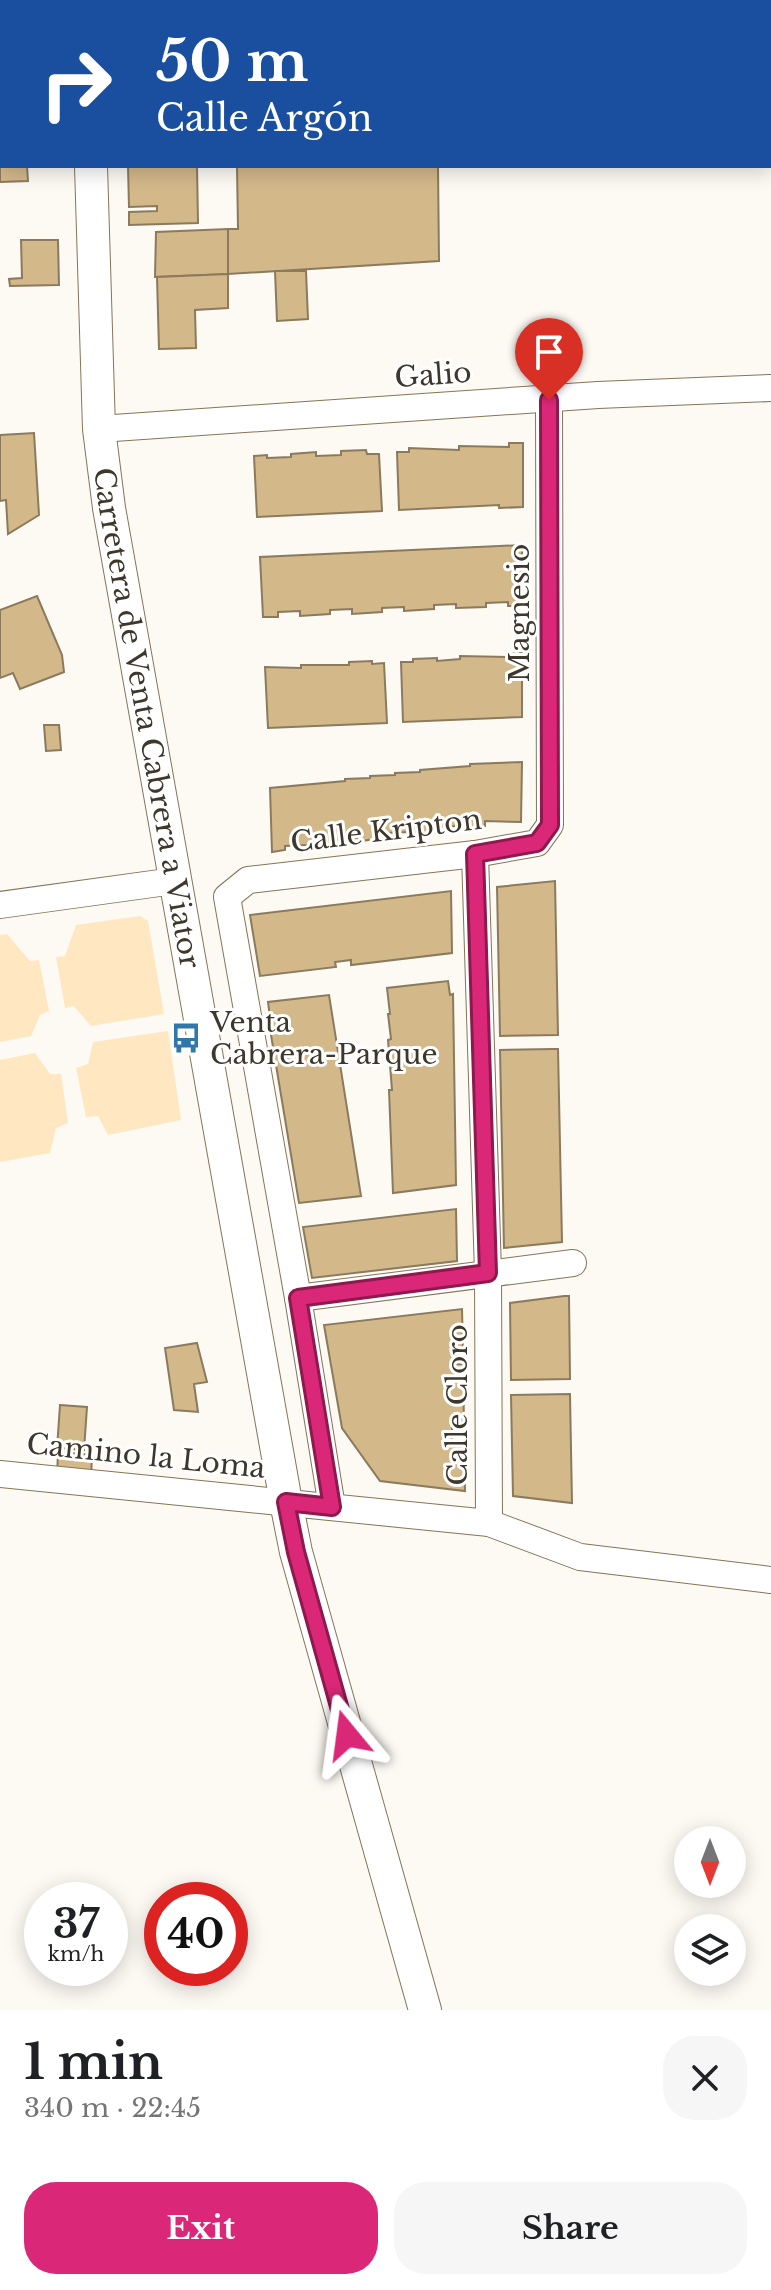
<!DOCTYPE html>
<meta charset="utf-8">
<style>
:root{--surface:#fff;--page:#f6f6f6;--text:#202124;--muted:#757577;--accent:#db2777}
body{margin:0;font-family:"Libre Baskerville",serif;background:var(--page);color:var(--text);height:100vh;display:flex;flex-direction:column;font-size:30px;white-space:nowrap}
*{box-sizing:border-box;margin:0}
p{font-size:26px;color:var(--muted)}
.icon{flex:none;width:44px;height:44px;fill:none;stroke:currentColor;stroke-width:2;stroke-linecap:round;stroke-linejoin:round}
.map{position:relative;height:2010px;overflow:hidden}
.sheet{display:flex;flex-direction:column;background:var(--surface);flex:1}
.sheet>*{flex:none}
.guide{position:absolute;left:0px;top:0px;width:772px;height:168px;box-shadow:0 4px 20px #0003;background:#1a4fa0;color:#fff;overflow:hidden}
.needle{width:52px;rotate:180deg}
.fabs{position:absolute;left:674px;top:1826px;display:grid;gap:16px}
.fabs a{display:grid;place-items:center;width:72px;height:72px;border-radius:50%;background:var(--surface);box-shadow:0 4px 20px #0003;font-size:40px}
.speed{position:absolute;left:24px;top:1882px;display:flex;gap:16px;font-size:40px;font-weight:700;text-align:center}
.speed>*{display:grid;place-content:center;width:104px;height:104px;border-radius:50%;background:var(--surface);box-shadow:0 4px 20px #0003;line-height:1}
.speed small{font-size:20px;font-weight:400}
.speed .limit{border:12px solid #d22;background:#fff;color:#111}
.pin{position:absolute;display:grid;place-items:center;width:68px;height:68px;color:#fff;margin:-82px -34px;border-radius:50% 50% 50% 0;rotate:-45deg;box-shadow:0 0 8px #0007}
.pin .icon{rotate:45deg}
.me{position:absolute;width:88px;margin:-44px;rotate:344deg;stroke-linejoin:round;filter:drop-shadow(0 0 6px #0008)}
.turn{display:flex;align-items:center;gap:28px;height:168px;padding:0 24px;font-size:36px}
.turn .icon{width:104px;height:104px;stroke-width:2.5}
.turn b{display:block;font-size:56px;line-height:68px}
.round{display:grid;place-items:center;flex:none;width:84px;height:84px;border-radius:32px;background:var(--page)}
.headline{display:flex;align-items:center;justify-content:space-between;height:136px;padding:0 24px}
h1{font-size:48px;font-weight:700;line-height:60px}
.primary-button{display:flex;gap:16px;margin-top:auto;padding:16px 24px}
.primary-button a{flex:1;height:92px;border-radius:32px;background:var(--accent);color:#fff;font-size:32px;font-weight:700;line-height:92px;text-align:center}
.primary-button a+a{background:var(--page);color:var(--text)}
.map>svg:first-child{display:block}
.green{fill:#ffe8c1}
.building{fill:#d3b88a;stroke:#8b7a5e;stroke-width:2}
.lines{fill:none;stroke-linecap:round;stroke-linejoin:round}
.minor-casing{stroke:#857558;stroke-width:28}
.tertiary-casing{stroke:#857558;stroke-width:34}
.minor{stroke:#fff;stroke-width:26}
.tertiary{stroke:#fff;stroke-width:32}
.route-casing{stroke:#8e194d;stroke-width:20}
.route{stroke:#db2777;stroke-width:14}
.labels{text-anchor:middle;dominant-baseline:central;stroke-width:6;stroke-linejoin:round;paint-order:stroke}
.street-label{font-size:28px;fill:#3e372b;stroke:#fff}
.poi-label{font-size:28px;fill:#3e372b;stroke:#fff;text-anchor:start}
</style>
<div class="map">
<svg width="771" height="2010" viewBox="0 0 771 2010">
<rect width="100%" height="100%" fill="#fdf9f3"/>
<!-- green -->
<g class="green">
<polygon points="140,916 148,921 164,1014 91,1026 74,1006 65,1008 56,957 65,956 76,925"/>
<polygon points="7,934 30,961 39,960 49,1011 40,1015 31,1036 0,1042 0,935"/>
<polygon points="168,1031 181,1120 108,1135 98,1116 86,1117 76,1068 88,1064 93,1042"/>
<polygon points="35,1053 50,1074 61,1074 68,1123 56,1128 50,1153 0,1162 0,1060"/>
</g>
<!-- building -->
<g class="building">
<polygon points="0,0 32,2 2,2 0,108"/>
<rect x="154" y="0" width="256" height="2"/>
<polygon points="0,134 2,134 2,166 27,166 28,181 0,182"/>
<polygon points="128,166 197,166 198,223 129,225 129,212 157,211 157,206 129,207"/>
<polygon points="237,166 438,166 439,261 228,274 228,229 238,229"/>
<polygon points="228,229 228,274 155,277 156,232"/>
<polygon points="21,240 58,240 59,285 10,286 9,279 22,278"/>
<polygon points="275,271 306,271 308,319 277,321"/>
<polygon points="228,274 228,308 195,310 196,348 159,349 157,277"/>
<polygon points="34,433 39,515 8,534 6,500 0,501 0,435"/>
<polygon points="509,443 523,443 523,507 499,508 499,505 399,510 397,452 409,452 409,448 459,450 459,446 509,447"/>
<polygon points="366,450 367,454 379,454 382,511 257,517 254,456 267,455 267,458 291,457 291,454 316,452 316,456 341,455 341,451"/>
<polygon points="522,545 522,606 508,606 508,602 486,603 486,607 456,608 456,604 434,605 434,609 404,611 404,607 382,608 382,612 352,614 352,609 330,610 330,614 300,616 300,611 278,612 278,617 263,617 260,557"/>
<polygon points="37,596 62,655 64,672 20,689 13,673 0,678 0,610"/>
<polygon points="522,653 522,717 403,722 401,662 413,662 413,659 437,658 437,661 460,659 460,656 508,657 508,654"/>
<polygon points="372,661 372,664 384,663 387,723 268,728 265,667 301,668 301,665 349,665 349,662"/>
<polygon points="44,725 59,725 61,750 46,751"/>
<polygon points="522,762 521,822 485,821 485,826 460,829 460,826 435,827 435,832 410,835 410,832 385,833 385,838 360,841 360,838 334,840 335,845 310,847 310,845 285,846 285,850 272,852 270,788 345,781 345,779 370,778 370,776 395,775 395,773 420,772 420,770 470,766 470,764"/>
<polygon points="555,881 558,1035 500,1036 497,887"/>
<polygon points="451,891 452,953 351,965 351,960 335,962 336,967 260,976 250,915"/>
<polygon points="448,981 450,995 453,994 456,1185 393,1193 389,1090 392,1090 388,1040 391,1039 388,1014 390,1014 387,988"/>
<polygon points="329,995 361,1196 299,1203 268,1017 270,1017 268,1002"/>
<polygon points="553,1049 558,1049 562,1242 504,1248 500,1050"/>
<polygon points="456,1209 457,1261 312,1278 303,1227"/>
<polygon points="564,1296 569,1296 570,1379 511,1380 510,1303"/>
<polygon points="462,1309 463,1349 453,1349 453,1364 463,1364 464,1425 452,1425 452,1440 464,1440 465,1491 380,1481 342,1428 324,1325"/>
<polygon points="197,1343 207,1382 194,1384 198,1412 174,1410 165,1348"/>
<polygon points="570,1394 572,1503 513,1496 511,1395"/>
<polygon points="60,1405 87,1407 84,1450 57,1448"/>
<polygon points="58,1452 92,1455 91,1480 57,1477"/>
</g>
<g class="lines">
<!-- minor casing -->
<g class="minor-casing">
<g id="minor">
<polyline points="99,429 598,395 771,388"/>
<polyline points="475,854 488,1273 489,1523"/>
<polyline points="0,905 174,881"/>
<polyline points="298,1298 573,1263"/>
<polyline points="0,1474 489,1523 580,1557 771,1580"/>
<polyline points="332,1507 298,1298 227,897 248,880 475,854 537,843 550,825 549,400"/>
</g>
</g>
<!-- tertiary casing -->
<g class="tertiary-casing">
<g id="tertiary">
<polyline points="89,0 89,2"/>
<path id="s1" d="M91,166L99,429L109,508L286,1502L296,1552L425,2010"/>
</g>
</g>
<!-- minor -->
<use href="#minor" class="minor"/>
<!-- tertiary -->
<use href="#tertiary" class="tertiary"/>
</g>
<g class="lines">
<!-- route casing -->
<g class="route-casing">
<polyline id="route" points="347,1735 296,1552 286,1502 332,1507 298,1298 488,1273 475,854 537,843 550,825 549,400"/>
</g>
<!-- route -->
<use href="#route" class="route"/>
</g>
<!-- icons -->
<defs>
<g id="bus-bare" transform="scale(2.4)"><path d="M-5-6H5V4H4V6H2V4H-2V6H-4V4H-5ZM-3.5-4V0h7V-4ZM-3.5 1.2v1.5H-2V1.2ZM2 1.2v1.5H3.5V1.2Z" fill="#3078ac" stroke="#fff" stroke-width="2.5" paint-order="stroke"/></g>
</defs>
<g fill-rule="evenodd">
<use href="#bus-bare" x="186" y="1038"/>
</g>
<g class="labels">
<!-- street labels -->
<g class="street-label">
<text transform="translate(433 375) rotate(-4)">Galio</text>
<text transform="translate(519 613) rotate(-90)">Magnesio</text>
<text stroke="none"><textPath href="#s1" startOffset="556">Carretera de Venta Cabrera a Viator</textPath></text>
<text transform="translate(386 831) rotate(-7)">Calle Kripton</text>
<text transform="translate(457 1405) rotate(-90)">Calle Cloro</text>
<text transform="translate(146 1456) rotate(6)">Camino la Loma</text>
</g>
<!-- poi labels -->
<g class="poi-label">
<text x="210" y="1022">Venta<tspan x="210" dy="32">Cabrera-Parque</tspan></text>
</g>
</g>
</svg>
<div class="fabs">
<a><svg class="needle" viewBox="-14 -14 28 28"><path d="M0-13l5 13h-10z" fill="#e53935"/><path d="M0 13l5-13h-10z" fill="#757577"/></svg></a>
<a><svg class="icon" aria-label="layers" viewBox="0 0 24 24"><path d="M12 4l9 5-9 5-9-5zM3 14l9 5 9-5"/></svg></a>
</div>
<div class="speed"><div>37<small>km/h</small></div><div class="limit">40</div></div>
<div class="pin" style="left:549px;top:400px;background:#d93025"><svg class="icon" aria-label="arrive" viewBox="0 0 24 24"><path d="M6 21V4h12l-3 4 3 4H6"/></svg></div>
<svg class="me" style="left:347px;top:1735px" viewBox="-20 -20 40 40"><path d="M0-17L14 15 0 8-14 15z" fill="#db2777" stroke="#fff" stroke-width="4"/></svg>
<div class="guide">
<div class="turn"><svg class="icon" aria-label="right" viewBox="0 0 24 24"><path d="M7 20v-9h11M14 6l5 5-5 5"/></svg><div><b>50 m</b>Calle Argón</div></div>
</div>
</div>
<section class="sheet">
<div class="headline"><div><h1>1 min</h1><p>340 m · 22:45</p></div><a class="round"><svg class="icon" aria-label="close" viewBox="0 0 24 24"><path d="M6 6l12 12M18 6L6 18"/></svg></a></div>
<div class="primary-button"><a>Exit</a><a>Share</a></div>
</section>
